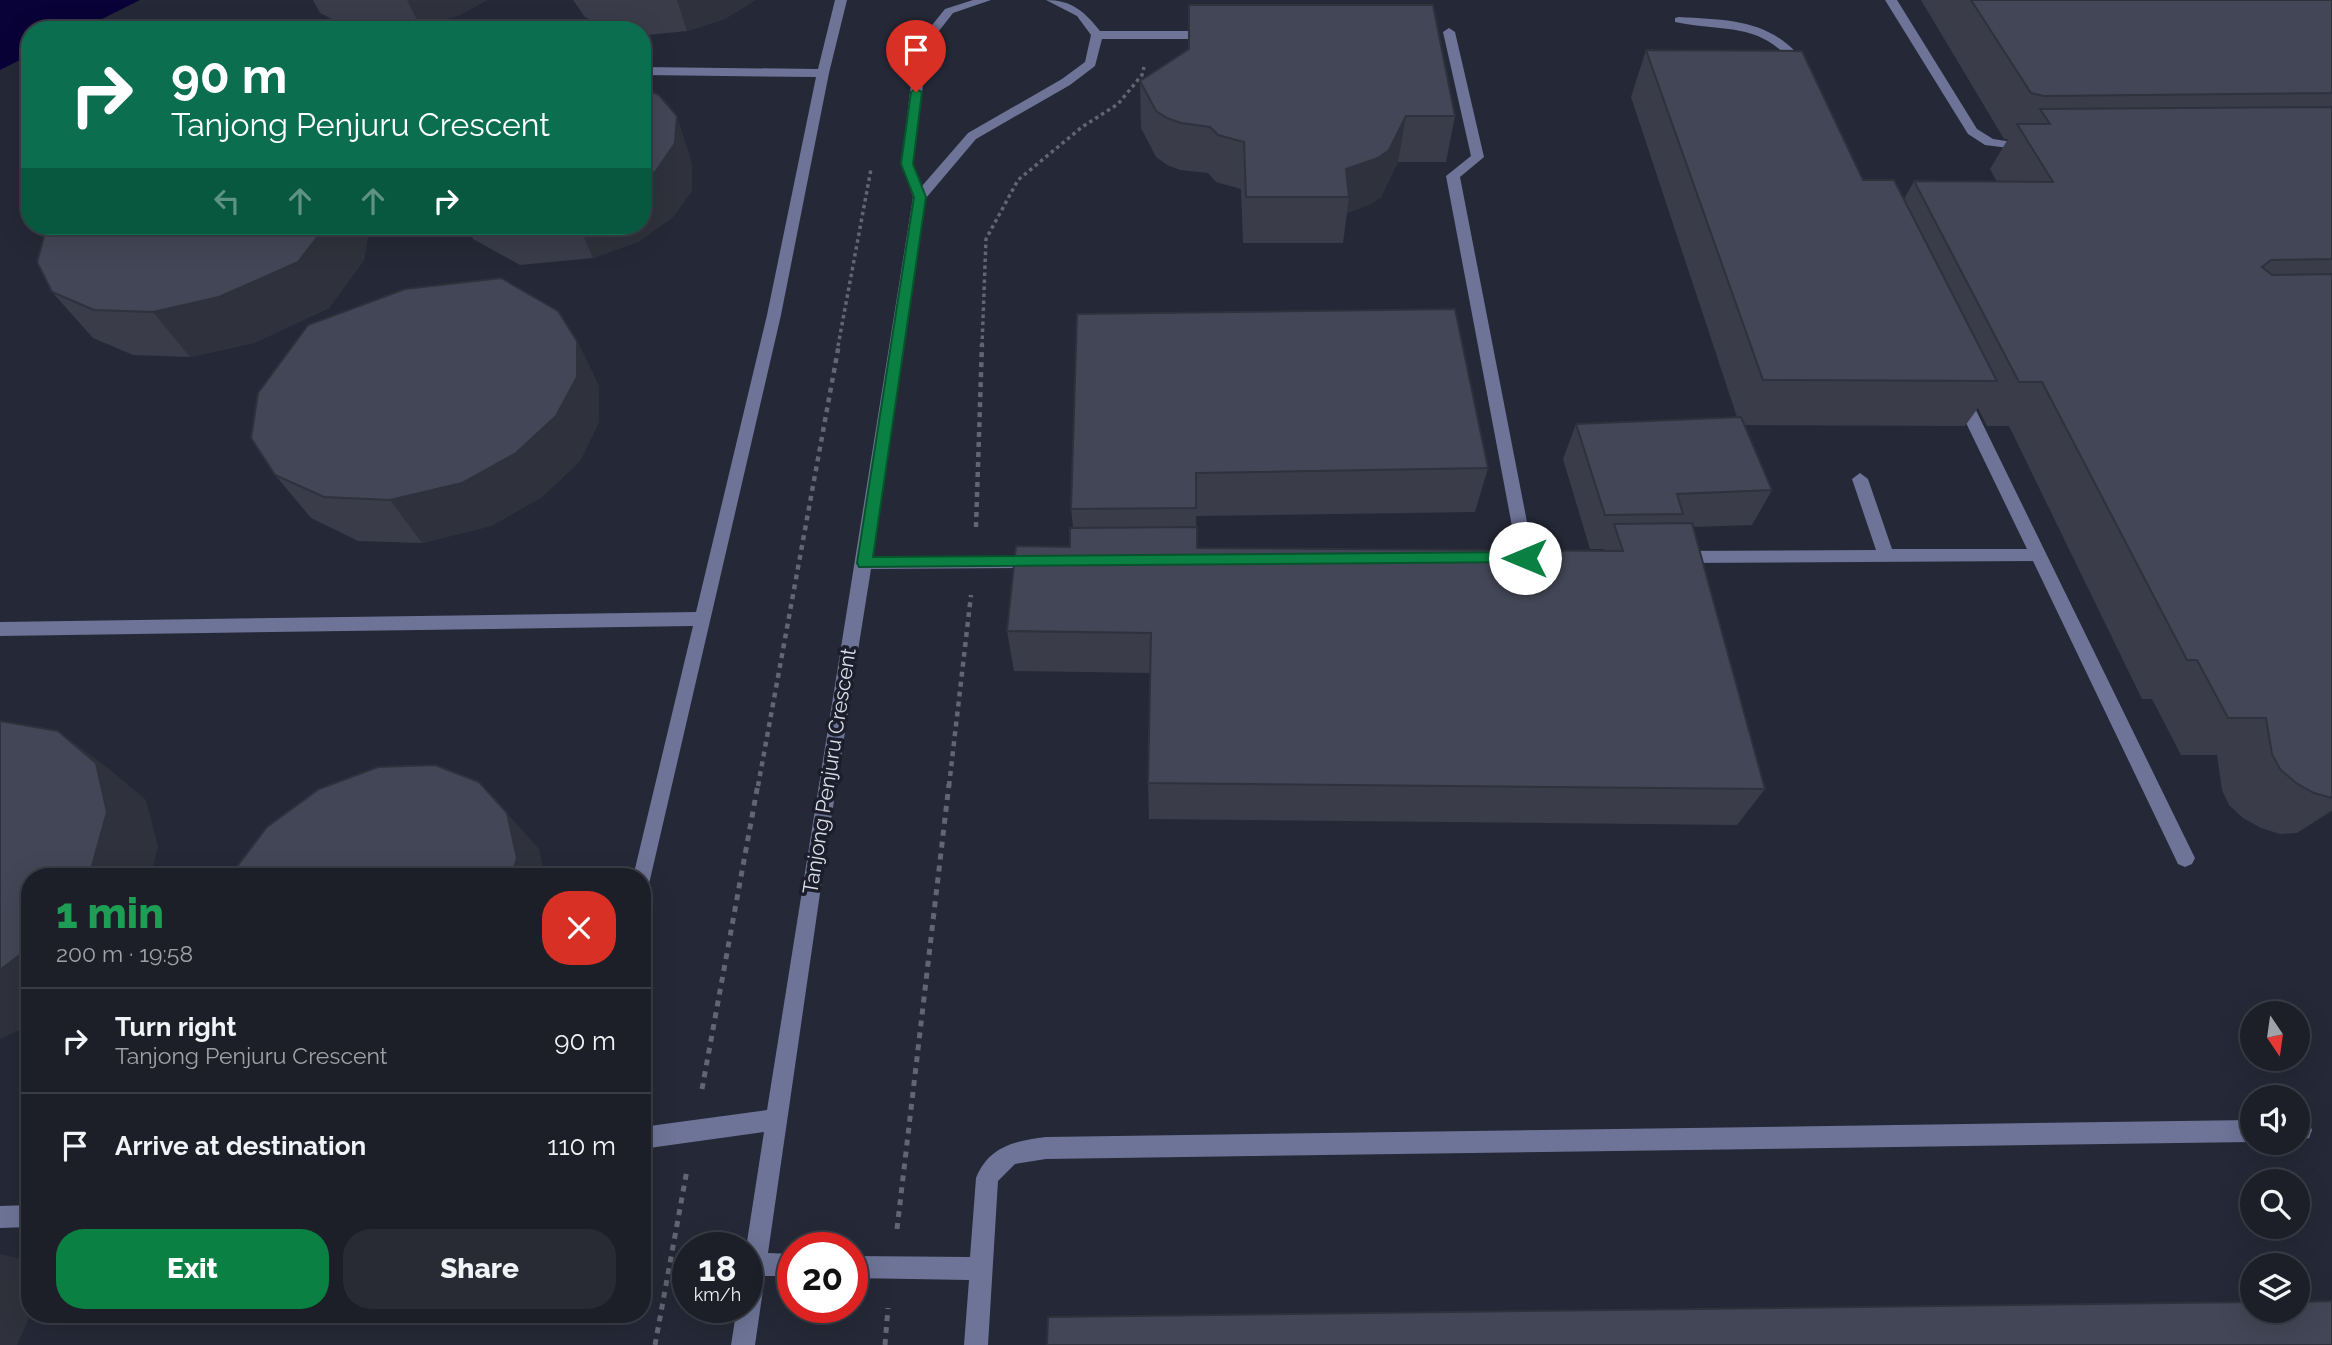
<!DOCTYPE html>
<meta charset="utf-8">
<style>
:root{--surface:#1c1e28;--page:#292b34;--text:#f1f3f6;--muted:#a0a2a8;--line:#3a3c45;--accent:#0b8043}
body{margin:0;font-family:Raleway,sans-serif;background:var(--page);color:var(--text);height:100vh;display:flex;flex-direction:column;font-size:26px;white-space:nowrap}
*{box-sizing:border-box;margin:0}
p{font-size:23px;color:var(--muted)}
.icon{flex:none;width:38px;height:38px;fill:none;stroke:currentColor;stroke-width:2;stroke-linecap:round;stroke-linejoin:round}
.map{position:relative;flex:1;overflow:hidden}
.drawer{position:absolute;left:21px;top:868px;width:630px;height:455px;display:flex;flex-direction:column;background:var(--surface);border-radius:28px;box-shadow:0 7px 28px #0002,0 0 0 2px var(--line)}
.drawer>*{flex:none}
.top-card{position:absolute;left:21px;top:21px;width:630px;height:214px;border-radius:28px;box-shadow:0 7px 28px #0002,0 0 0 2px var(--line);background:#0b6e4f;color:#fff;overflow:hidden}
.needle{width:46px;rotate:167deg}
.buttons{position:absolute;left:2240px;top:1001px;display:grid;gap:14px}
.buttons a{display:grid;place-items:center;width:70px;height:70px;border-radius:50%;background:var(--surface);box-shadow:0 7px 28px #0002,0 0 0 2px var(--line);font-size:35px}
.speed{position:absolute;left:672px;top:1232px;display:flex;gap:14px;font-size:35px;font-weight:700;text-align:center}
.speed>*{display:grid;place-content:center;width:91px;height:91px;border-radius:50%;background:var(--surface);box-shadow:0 7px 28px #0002,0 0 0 2px var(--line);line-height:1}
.speed small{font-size:18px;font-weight:400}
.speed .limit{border:10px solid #d22;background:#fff;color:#111}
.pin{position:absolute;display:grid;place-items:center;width:60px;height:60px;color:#fff;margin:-72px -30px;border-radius:50% 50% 50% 0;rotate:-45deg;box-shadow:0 0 7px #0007}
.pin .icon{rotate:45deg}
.me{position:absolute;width:77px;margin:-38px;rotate:270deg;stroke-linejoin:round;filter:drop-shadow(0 0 5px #0008)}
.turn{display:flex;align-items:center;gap:24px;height:147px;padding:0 35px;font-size:32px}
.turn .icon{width:91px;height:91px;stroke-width:2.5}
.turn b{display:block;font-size:49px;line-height:60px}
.lanes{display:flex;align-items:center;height:66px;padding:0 35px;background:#0003;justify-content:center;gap:35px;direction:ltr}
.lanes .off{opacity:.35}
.round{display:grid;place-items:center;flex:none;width:74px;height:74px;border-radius:28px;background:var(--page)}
.summary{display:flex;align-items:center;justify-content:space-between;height:119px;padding:0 35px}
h1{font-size:42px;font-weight:800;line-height:52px;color:#1e9e55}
.button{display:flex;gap:14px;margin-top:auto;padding:14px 35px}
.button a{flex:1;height:80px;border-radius:28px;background:var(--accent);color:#fff;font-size:28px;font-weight:800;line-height:80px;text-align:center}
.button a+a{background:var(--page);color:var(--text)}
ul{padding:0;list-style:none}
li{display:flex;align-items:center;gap:21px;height:105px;padding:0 35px;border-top:2px solid var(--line)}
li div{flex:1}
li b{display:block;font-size:26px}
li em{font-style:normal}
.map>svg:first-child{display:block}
.water{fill:#090238}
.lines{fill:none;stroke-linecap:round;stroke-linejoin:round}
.path-far2{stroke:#626572;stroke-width:3.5;stroke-dasharray:3.5 3.5;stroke-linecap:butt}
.path-far1{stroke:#626572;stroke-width:4.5;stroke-dasharray:5 5;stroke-linecap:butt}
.path{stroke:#626572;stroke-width:5;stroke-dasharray:6 6;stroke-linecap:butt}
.minor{fill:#6d7497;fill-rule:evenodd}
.wall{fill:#3a3c4a}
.shaded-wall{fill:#2f313c}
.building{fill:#434656;stroke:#2f313c;stroke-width:2}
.route{fill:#0b8043;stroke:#07532c;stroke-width:2}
.labels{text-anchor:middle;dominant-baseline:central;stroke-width:7;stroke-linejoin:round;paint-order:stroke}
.street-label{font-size:21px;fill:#dcdee8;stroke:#1c1e2c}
</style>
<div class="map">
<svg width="2332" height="1345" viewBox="0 0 2332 1345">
<rect width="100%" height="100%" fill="#252836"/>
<!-- water -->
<polygon class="water" points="0,0 140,0 80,30 30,30 30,55 0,70"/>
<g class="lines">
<!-- path-far2 -->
<g class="path-far2">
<polyline points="838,346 871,169"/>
<polyline points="982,346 986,239 1018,180 1082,127 1118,104 1142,75 1144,67"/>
</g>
<!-- path-far1 -->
<g class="path-far1">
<polyline points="976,527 982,344"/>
<polyline points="758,786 839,344"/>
<polyline points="949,786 971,595"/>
</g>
<!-- path -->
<g class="path">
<polyline points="702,1089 758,784"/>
<polyline points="897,1229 949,784"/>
<polyline points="655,1345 687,1170"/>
<polyline points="885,1345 888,1308"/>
</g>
<!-- minor -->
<g class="minor">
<polygon points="835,0 847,0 829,73 781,315 649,884 642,887 642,877 633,877 693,626 0,636 0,622 696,612 767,315 816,77 642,75 642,67 818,69"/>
<path d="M973,0H991L953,13L928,45L913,164L922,186L968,133L1062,79L1085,62L1091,35L1077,16L1046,0C1072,0 1085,12 1100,31H1212L1218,35L1212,39H1102L1095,66L1070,85L976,139L926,198L873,556H1036L1042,557L1044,562L1042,567L1036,568L871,569L827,845L768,1253L793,1254V1276H765L755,1345H731L737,1307H747L746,1248L764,1132L642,1149V1127L767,1110L913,197L901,164L916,45L945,9Z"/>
<polygon points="1885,0 1897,0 1977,129 1993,139 2032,145 2032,151 1985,145 1968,134"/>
<path d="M1679,17C1734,20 1777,20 1810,70L1800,73C1764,20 1729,33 1675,22V18Z"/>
<polygon points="1449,28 1455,32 1484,157 1460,177 1534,558 1526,564 1518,558 1446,176 1471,156 1443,32"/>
<polygon points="1962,393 1970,398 2192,852 2195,858 2192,864 2185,867 2178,864 2033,561 1680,563 1672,557 1680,551 1876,550 1852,479 1860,473 1868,479 1892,549 2027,549 1954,398"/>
<polygon points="2298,1119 2309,1122 2312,1130 2309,1138 2298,1141"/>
<path d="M2252,1120V1142L1046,1159L1015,1164L998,1181L988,1345H964L969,1280L852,1278V1256L970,1257L976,1178C989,1146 1015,1141 1046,1137Z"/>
<polygon points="30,1205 30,1227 0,1228 0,1206"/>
</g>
</g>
<!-- wall -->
<g class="wall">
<polygon points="313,0 487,0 460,15 420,26 379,30 344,25 320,13"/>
<polygon points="573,0 755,0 725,19 687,31 647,35 642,34 642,30 611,30 585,17"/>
<polygon points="1921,0 2332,0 2332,811 2297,833 2280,834 2261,828 2243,818 2229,805 2222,790 2217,755 2181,755 2152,699 2142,699 2009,426 1987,426 1978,408 1965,426 1744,425 1772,490 1752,525 1693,527 1765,789 1737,825 1149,819 1148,783 1150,673 1014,671 1007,631 1070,547 1073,527 1071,509 1077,314 1488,468 1475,512 1196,516 1197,548 1603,551 1604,549 1590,549 1563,459 1576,424 1737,417 1631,97 1646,50 1863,180 1904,199 1914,181 1997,182 1990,169 2008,139 2004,139"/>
<polygon points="1189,5 1455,116 1446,162 1398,162 1381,197 1371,204 1347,213 1343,243 1243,243 1241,189 1216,182 1208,173 1180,170 1167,165 1156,157 1141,128 1140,81 1188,50"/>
<polygon points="692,163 692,190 673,217 638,242 593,258 520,265 473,239 467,226 642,226"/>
<polygon points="369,230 364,260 329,308 254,343 190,357 133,355 93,338 52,292"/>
<polygon points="577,341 599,386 599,422 580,461 542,497 491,526 422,543 358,541 311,518 275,475"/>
</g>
<!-- shaded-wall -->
<g class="shaded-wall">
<polygon points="407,0 487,0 460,15 420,26"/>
<polygon points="677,0 755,0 725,19 687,31"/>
<polygon points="677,116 692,163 692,190 673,217 638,242 593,258 579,226 642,226 642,180"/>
<polygon points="1406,116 1398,162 1381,197 1371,204 1347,213 1349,197 1346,169"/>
<polygon points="326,226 366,226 369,230 364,260 329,308 254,343 190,357 153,312"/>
<polygon points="577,341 599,386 599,422 580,461 542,497 491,526 422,543 390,500"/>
<polygon points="58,731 109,769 146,800 158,847 150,877 87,877"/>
<polygon points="2332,810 2332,811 2297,833"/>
<polygon points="507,813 539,849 545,877 511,877"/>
<polygon points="30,947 30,1025 0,1039 0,970"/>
<polygon points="0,1254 30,1261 30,1314 31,1314 17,1345 0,1345"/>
</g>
<!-- building -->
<g class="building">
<polygon points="1971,0 2332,0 2332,93 2044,96 2031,93"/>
<polygon points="1189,5 1433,5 1455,116 1406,116 1389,150 1378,158 1346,169 1349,197 1246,197 1244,142 1218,135 1210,127 1181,123 1167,118 1156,111 1140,81 1189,49"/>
<polygon points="1646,50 1802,51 1863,180 1894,180 1997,381 1763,380"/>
<polygon points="642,87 659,95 677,116 675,143 656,171 642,180"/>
<polygon points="2332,107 2332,259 2271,260 2262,267 2272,275 2332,274 2332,798 2314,793 2296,783 2280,769 2272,754 2266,718 2228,718 2197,660 2187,660 2042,382 2019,382 1914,181 2053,182 2017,124 2050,124 2040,109"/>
<polygon points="47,226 326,226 298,262 219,297 153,312 94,310 52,292 37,262"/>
<polygon points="501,278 558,311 577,341 577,377 556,416 516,453 462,483 390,500 324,497 275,475 251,438 258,393 308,325 405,289"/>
<polygon points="1455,309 1488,468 1196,473 1196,508 1071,509 1077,314"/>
<polygon points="1741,417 1772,490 1677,494 1683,514 1605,515 1576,424"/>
<polygon points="1692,523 1765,789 1148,783 1151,633 1007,631 1016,546 1070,547 1070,528 1197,527 1197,548 1623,551 1614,524"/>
<polygon points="0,721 58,731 96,763 107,812 90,873 87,877 30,877 30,947 0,970"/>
<polygon points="435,765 479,782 507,813 517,858 511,877 229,877 267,827 319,789 378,767"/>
<polygon points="2332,1301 2332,1345 1047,1345 1048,1317 2252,1302 2252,1311 2298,1311 2298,1302"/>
</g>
<!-- route -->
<polygon class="route" points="916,89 922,92 913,164 926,197 873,557 1525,552 1533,558 1531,562 859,567 857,563 914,197 901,164 911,92"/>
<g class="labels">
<!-- street labels -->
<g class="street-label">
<text transform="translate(829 771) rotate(-81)">Tanjong Penjuru Crescent</text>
</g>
</g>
</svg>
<div class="buttons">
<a><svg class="needle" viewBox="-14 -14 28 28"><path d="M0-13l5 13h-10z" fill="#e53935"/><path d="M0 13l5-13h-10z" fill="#a0a2a8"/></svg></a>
<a><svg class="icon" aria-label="sound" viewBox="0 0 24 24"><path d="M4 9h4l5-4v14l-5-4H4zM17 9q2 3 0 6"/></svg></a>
<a><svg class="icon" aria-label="search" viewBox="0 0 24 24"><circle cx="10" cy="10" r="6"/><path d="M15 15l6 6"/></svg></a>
<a><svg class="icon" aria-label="layers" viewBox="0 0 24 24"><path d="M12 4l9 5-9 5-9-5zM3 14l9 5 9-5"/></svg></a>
</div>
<div class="speed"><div>18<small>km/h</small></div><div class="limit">20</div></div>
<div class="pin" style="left:916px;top:92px;background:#d93025"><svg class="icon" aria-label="arrive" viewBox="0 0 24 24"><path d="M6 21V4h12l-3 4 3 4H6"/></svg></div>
<svg class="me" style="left:1525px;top:558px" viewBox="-20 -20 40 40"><circle r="19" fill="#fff"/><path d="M0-13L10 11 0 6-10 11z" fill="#0b8043"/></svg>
<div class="top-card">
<div class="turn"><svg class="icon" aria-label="right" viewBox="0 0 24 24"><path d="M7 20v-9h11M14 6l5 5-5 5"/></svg><div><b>90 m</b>Tanjong Penjuru Crescent</div></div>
<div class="lanes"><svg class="icon off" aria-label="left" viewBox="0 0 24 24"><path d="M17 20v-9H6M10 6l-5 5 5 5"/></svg><svg class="icon off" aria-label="ahead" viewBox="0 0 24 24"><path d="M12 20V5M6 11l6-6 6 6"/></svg><svg class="icon off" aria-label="ahead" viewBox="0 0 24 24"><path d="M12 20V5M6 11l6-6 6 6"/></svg><svg class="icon" aria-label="right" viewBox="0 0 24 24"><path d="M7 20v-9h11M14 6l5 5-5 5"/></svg></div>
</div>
<section class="drawer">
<div class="summary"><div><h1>1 min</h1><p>200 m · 19:58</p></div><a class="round" style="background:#d93025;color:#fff"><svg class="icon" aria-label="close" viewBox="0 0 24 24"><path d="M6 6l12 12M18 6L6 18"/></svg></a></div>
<ul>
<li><svg class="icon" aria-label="right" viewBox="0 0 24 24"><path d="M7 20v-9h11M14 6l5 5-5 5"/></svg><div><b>Turn right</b><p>Tanjong Penjuru Crescent</p></div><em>90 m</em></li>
<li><svg class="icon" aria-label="arrive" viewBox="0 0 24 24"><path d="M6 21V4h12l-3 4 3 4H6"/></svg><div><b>Arrive at destination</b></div><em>110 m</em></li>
</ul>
<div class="button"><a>Exit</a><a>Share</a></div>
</section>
</div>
